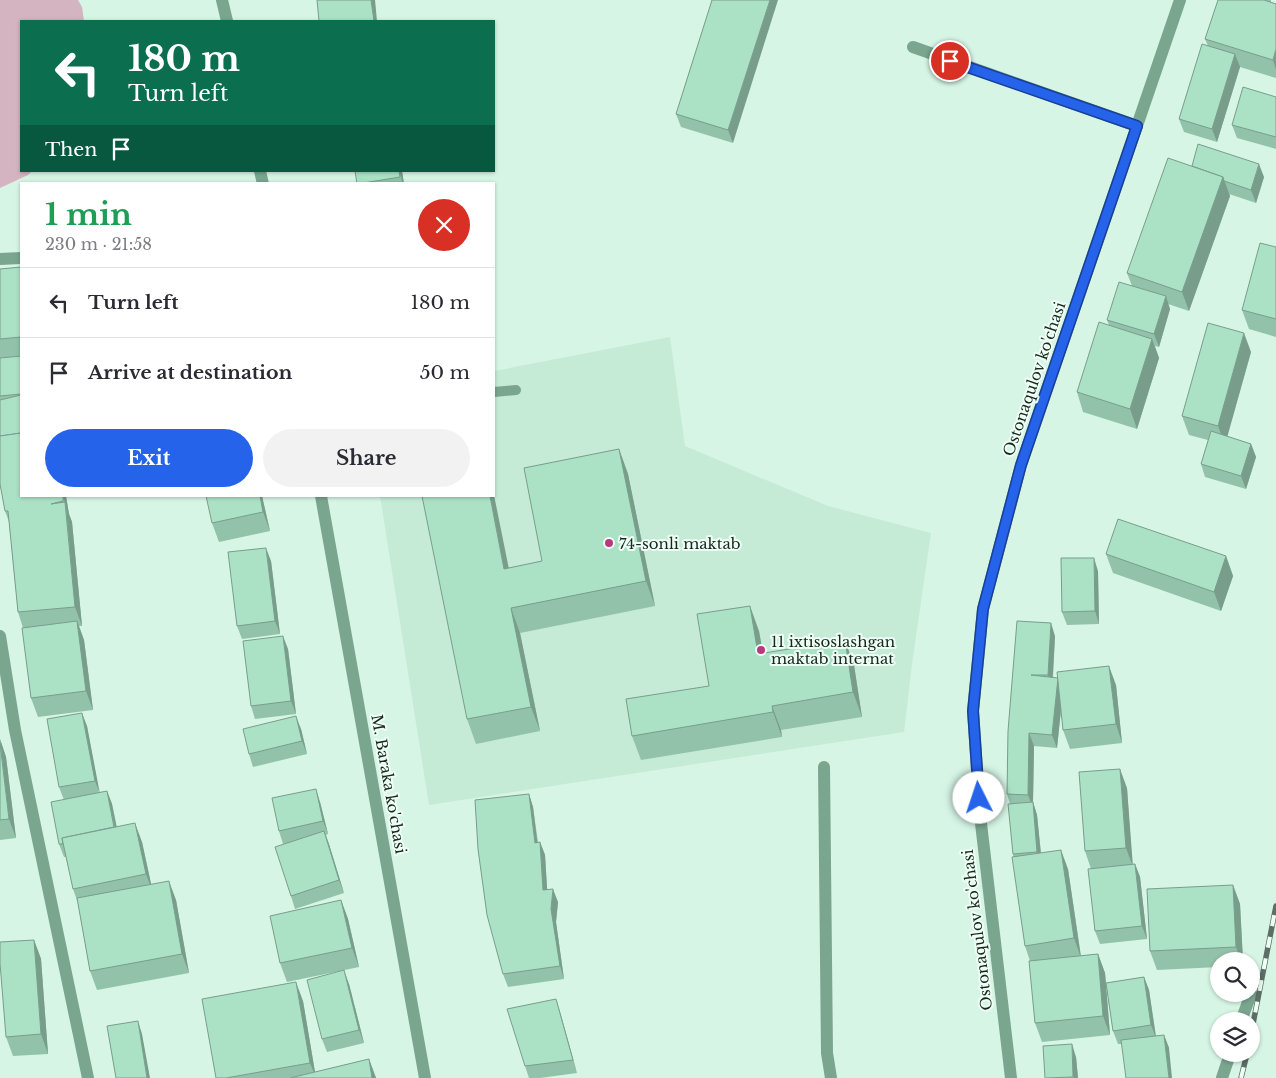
<!DOCTYPE html>
<meta charset="utf-8">
<style>
:root{--surface:#fff;--page:#f2f2f3;--text:#2b2b33;--muted:#7c7c81;--line:#e1e1e2;--accent:#2563eb}
body{margin:0;font-family:"Libre Baskerville",serif;background:var(--page);color:var(--text);height:100vh;display:flex;flex-direction:column;font-size:19px;white-space:nowrap}
*{box-sizing:border-box;margin:0}
p{font-size:16px;color:var(--muted)}
.icon{flex:none;width:28px;height:28px;fill:none;stroke:currentColor;stroke-width:2;stroke-linecap:round;stroke-linejoin:round}
.map{position:relative;flex:1;overflow:hidden}
.side{position:absolute;left:20px;top:182px;width:475px;height:315px;display:flex;flex-direction:column;background:var(--surface);border-radius:0px;box-shadow:0 1px 4px #0004}
.side>*{flex:none}
.top-card{position:absolute;left:20px;top:20px;width:475px;height:152px;border-radius:0px;box-shadow:0 1px 4px #0004;background:#0b6e4f;color:#fff;overflow:hidden}
.buttons{position:absolute;left:1210px;top:952px;display:grid;gap:10px}
.buttons a{display:grid;place-items:center;width:50px;height:50px;border-radius:50%;background:var(--surface);box-shadow:0 1px 4px #0004;font-size:25px}
.pin{position:absolute;display:grid;place-items:center;width:42px;height:42px;color:#fff;margin:-21px;border:2px solid #fff;border-radius:50%;box-shadow:0 1px 5px #0007}
.me{position:absolute;width:55px;margin:-28px;rotate:356deg;stroke-linejoin:round;filter:drop-shadow(0 0 4px #0008)}
.turn{display:flex;align-items:center;gap:18px;height:105px;padding:0 25px;font-size:22px}
.turn .icon{width:65px;height:65px;stroke-width:2.5}
.turn b{display:block;font-size:35px;line-height:42px}
.then{display:flex;align-items:center;height:48px;padding:0 25px;background:#0003;gap:10px;font-size:19px}
.round{display:grid;place-items:center;flex:none;width:52px;height:52px;border-radius:26px;background:var(--page)}
.headline{display:flex;align-items:center;justify-content:space-between;height:85px;padding:0 25px}
h1{font-size:30px;font-weight:700;line-height:38px;color:#1e9e55}
.cta{display:flex;gap:10px;margin-top:auto;padding:10px 25px}
.cta a{flex:1;height:58px;border-radius:30px;background:var(--accent);color:#fff;font-size:20px;font-weight:700;line-height:58px;text-align:center}
.cta a+a{background:var(--page);color:var(--text)}
ul{padding:0;list-style:none}
li{display:flex;align-items:center;gap:15px;height:70px;padding:0 25px;border-top:1px solid var(--line)}
li div{flex:1}
li b{display:block;font-size:19px}
li em{font-style:normal}
.map>svg:first-child{display:block}
.built{fill:#c5ebd7}
.green{fill:#d5b4c1}
.lines{fill:none;stroke-linecap:round;stroke-linejoin:round}
.service{stroke:#7aa58f;stroke-width:10}
.minor{stroke:#7aa58f;stroke-width:12}
.tertiary{stroke:#7aa58f;stroke-width:12}
.rail-casing{stroke:#5c6e65;stroke-width:5.5}
.rail{stroke:#edfff5;stroke-width:4;stroke-dasharray:11;stroke-linecap:butt}
.wall{fill:#93c2aa}
.shaded-wall{fill:#789e8b}
.building{fill:#abe2c6;stroke:#789e8b}
.route-casing{stroke:#184099;stroke-width:12}
.route{stroke:#2563eb;stroke-width:9}
.poi-dot{fill:#bb387f;stroke:#edfff5;stroke-width:2}
.labels{text-anchor:middle;dominant-baseline:central;stroke-width:4;stroke-linejoin:round;paint-order:stroke}
.street-label{font-size:15px;fill:#19251f;stroke:#edfff5}
.poi-label{font-size:15px;fill:#19251f;stroke:#edfff5;text-anchor:start}
</style>
<div class="map">
<svg width="1276" height="1078" viewBox="0 0 1276 1078">
<rect width="100%" height="100%" fill="#d6f5e5"/>
<!-- built -->
<polygon class="built" points="670,337 685,446 828,506 931,533 912,664 904,732 429,805 380,496 494,496 494,371"/>
<!-- green -->
<polygon class="green" points="0,0 78,0 82,7 84,21 21,21 21,171 32,171 28,175 0,188"/>
<g class="lines">
<!-- service -->
<polyline class="service" points="494,392 516,390"/>
<!-- minor -->
<g class="minor">
<polyline points="913,47 1137,126"/>
<polyline points="0,259 21,258"/>
<polyline points="0,636 15,730 88,1078"/>
<polyline points="824,767 827,1053 831,1078"/>
<polyline points="1241,1021 1251,994"/>
<polyline points="1222,1078 1230,1054"/>
</g>
<!-- tertiary -->
<g class="tertiary">
<polyline points="222,0 227,21"/>
<polyline points="260,171 263,184"/>
<polyline points="321,496 425,1078"/>
<polyline points="1011,1078 980,815 973,711 983,609 1021,465 1180,0"/>
</g>
<!-- rail casing -->
<g class="rail-casing">
<g id="rail">
<polyline points="1251,1034 1276,906"/>
<polyline points="1241,1078 1247,1054"/>
</g>
</g>
<!-- rail -->
<use href="#rail" class="rail"/>
</g>
<!-- wall -->
<g class="wall">
<polygon points="712,0 733,143 681,127 676,114"/>
<polygon points="1218,0 1271,0 1271,2 1276,4 1276,78 1240,67 1217,142 1184,132 1179,119 1208,46 1205,39"/>
<polygon points="1276,97 1276,149 1237,138 1232,125"/>
<polygon points="1192,166 1264,177 1256,203 1229,194 1230,196 1189,311 1168,304 1170,309 1159,347 1155,346 1159,358 1137,429 1083,412 1077,392 1109,325 1107,320 1132,286 1127,273"/>
<polygon points="402,171 404,184 360,184"/>
<polygon points="1276,247 1276,337 1249,329 1242,310"/>
<polygon points="21,267 21,496 66,496 69,514 72,522 82,626 79,626 84,640 93,710 38,717 31,698 23,628 18,612 9,522 5,511 0,484 0,269"/>
<polygon points="1251,352 1227,436 1251,444 1256,457 1246,489 1205,477 1201,464 1208,440 1189,435 1182,416"/>
<polygon points="619,449 628,474 655,606 520,633 540,731 476,744 467,719 508,568 542,561"/>
<polygon points="262,496 270,531 219,542 212,523"/>
<polygon points="1106,554 1226,556 1233,576 1221,611 1113,573"/>
<polygon points="271,561 280,634 242,639 237,626"/>
<polygon points="1098,571 1099,624 1067,625 1062,612"/>
<polygon points="759,631 763,653 854,665 862,717 781,730 782,737 641,760 632,736 709,686"/>
<polygon points="1055,636 1053,678 1116,685 1122,743 1070,749 1063,730 1061,709 1057,748 1034,746 1033,802 1037,815 1041,853 1068,869 1081,956 1098,954 1105,973 1106,983 1144,977 1149,990 1156,1036 1164,1035 1169,1048 1122,1044 1118,1044 1113,1031 1106,984 1110,1035 1042,1042 1035,1023 1030,961 1025,946 1013,854 1010,804 1007,794 1008,731"/>
<polygon points="288,649 296,714 255,719 251,706"/>
<polygon points="87,726 99,793 107,791 112,804 117,827 142,842 151,884 176,900 189,973 97,990 90,971 78,903 73,889 66,857 64,857 59,844 64,800 59,787"/>
<polygon points="301,729 307,754 253,767 249,754"/>
<polygon points="0,739 6,757 16,838 0,840"/>
<polygon points="1127,788 1132,864 1135,864 1140,877 1147,939 1100,944 1095,931 1091,869 1085,851"/>
<polygon points="529,794 533,807 538,842 540,842 545,855 547,890 558,902 556,922 564,979 508,987 503,974"/>
<polygon points="320,802 328,834 326,835 344,893 295,909 291,896 288,843 283,844 279,831"/>
<polygon points="1233,885 1240,904 1243,961 1219,961 1219,967 1157,970 1150,951"/>
<polygon points="341,900 348,919 359,967 287,982 280,963"/>
<polygon points="34,940 41,959 48,1054 13,1056 6,1037"/>
<polygon points="349,984 364,1043 327,1052 322,1039"/>
<polygon points="556,999 560,1012 577,1073 540,1078 529,1078 525,1066"/>
<polygon points="303,1001 315,1072 369,1059 376,1078 216,1078"/>
<polygon points="1076,1057 1078,1078 1045,1078"/>
</g>
<!-- shaded-wall -->
<g class="shaded-wall">
<polygon points="371,0 375,0 377,21 374,21"/>
<polygon points="770,0 778,0 733,143 728,130"/>
<polygon points="1276,49 1276,70 1273,60"/>
<polygon points="1235,54 1240,67 1217,142 1212,129"/>
<polygon points="1259,164 1264,177 1256,203 1251,190"/>
<polygon points="399,171 402,171 404,184 403,184"/>
<polygon points="1223,177 1230,196 1189,311 1182,292"/>
<polygon points="1166,296 1170,309 1159,347 1154,334"/>
<polygon points="1244,333 1251,352 1225,445 1218,426"/>
<polygon points="1152,339 1159,358 1137,429 1130,409"/>
<polygon points="1251,444 1256,457 1246,489 1241,476"/>
<polygon points="619,449 628,474 655,606 646,581"/>
<polygon points="494,495 514,594 504,569 490,496 494,496"/>
<polygon points="63,496 66,496 69,514 72,522 82,626 75,607 66,507"/>
<polygon points="260,496 262,496 270,531 263,512"/>
<polygon points="266,548 271,561 280,634 275,621"/>
<polygon points="1226,556 1233,576 1221,611 1214,592"/>
<polygon points="1094,558 1098,571 1099,624 1095,611"/>
<polygon points="750,606 759,631 767,679 758,654"/>
<polygon points="511,608 520,633 540,731 531,707"/>
<polygon points="77,621 84,640 93,710 86,691"/>
<polygon points="1051,623 1055,636 1052,688 1048,675"/>
<polygon points="283,636 288,649 296,714 291,701"/>
<polygon points="845,640 854,665 862,717 853,692"/>
<polygon points="1109,666 1116,685 1122,743 1116,724"/>
<polygon points="1058,678 1063,691 1057,748 1052,735"/>
<polygon points="772,706 781,730 782,737 773,712"/>
<polygon points="82,713 87,726 100,794 95,781"/>
<polygon points="296,716 301,729 307,754 302,741"/>
<polygon points="1029,733 1034,746 1033,802 1037,815 1042,865 1037,852 1033,808 1028,795"/>
<polygon points="0,739 6,757 16,838 9,819"/>
<polygon points="1120,769 1127,788 1133,867 1126,848"/>
<polygon points="316,789 320,802 328,834 323,821"/>
<polygon points="107,791 112,804 120,846 116,833"/>
<polygon points="529,794 533,807 539,856 535,843"/>
<polygon points="135,823 142,842 153,893 146,874"/>
<polygon points="324,831 329,844 344,893 339,880"/>
<polygon points="540,842 545,855 548,903 543,890"/>
<polygon points="1061,850 1068,869 1081,958 1074,938"/>
<polygon points="1135,864 1140,877 1147,939 1142,926"/>
<polygon points="169,881 176,900 189,973 182,954"/>
<polygon points="1233,885 1240,904 1243,961 1241,961 1236,947"/>
<polygon points="553,889 558,902 556,922 564,979 560,966 551,909"/>
<polygon points="341,900 348,919 359,967 352,948"/>
<polygon points="34,940 41,959 48,1054 41,1034"/>
<polygon points="1098,954 1105,973 1110,1035 1103,1016"/>
<polygon points="344,970 349,984 364,1043 359,1030"/>
<polygon points="1144,977 1149,990 1156,1038 1151,1025"/>
<polygon points="296,982 303,1001 316,1078 310,1063"/>
<polygon points="556,999 560,1012 577,1073 573,1060"/>
<polygon points="138,1021 142,1034 150,1078 147,1078"/>
<polygon points="1164,1035 1169,1048 1172,1078 1169,1078"/>
<polygon points="1072,1044 1076,1057 1078,1078 1074,1078 1073,1077"/>
<polygon points="369,1059 376,1078 372,1078"/>
</g>
<!-- building -->
<g class="building">
<polygon points="317,0 371,0 374,21 319,21"/>
<polygon points="712,0 770,0 728,130 676,114"/>
<polygon points="1218,0 1264,0 1276,4 1276,49 1273,60 1205,39"/>
<polygon points="1202,44 1235,54 1212,129 1179,119"/>
<polygon points="1243,87 1276,97 1276,137 1232,125"/>
<polygon points="1198,144 1259,164 1251,190 1224,181 1223,177 1192,166"/>
<polygon points="1168,158 1223,177 1182,292 1127,273"/>
<polygon points="355,171 399,171 400,177 357,184"/>
<polygon points="1260,243 1276,247 1276,319 1242,310"/>
<polygon points="21,267 21,337 0,339 0,269"/>
<polygon points="1119,282 1166,296 1154,334 1107,320"/>
<polygon points="1099,322 1152,339 1130,409 1077,392"/>
<polygon points="1208,323 1244,333 1218,426 1182,416"/>
<polygon points="21,356 21,394 0,396 0,358"/>
<polygon points="21,395 21,433 0,436 0,400"/>
<polygon points="1211,431 1251,444 1241,476 1201,464"/>
<polygon points="21,433 21,496 63,496 63,501 51,504 65,502 75,607 18,612 8,511 5,511 0,484 0,436"/>
<polygon points="619,449 646,581 511,608 531,707 467,719 422,496 490,496 504,569 542,561 524,468"/>
<polygon points="206,496 260,496 263,512 212,523"/>
<polygon points="1118,519 1226,556 1214,592 1106,554"/>
<polygon points="266,548 275,621 237,626 228,552"/>
<polygon points="1061,558 1094,558 1095,611 1062,612"/>
<polygon points="750,606 758,654 845,640 853,692 772,706 773,712 632,736 626,699 709,686 697,614"/>
<polygon points="77,621 86,691 31,698 22,628"/>
<polygon points="1017,621 1051,623 1048,675 1031,675 1058,678 1052,735 1029,733 1028,795 1007,794 1008,731"/>
<polygon points="283,636 291,701 251,706 243,641"/>
<polygon points="1109,666 1116,724 1063,730 1057,672"/>
<polygon points="82,713 95,781 59,787 47,719"/>
<polygon points="296,716 302,741 249,754 243,729"/>
<polygon points="0,743 9,819 0,820"/>
<polygon points="1120,769 1126,848 1085,851 1079,772"/>
<polygon points="316,789 323,821 279,831 272,798"/>
<polygon points="107,791 114,827 62,838 63,844 59,844 51,802"/>
<polygon points="529,794 535,843 540,842 543,890 553,889 551,909 560,966 503,974 487,915 478,849 475,800"/>
<polygon points="1033,802 1037,852 1013,854 1008,804"/>
<polygon points="135,823 146,874 73,889 62,838"/>
<polygon points="324,831 339,880 291,896 275,847"/>
<polygon points="1061,850 1074,938 1025,946 1012,857"/>
<polygon points="1135,864 1142,926 1095,931 1088,869"/>
<polygon points="169,881 182,954 90,971 77,898"/>
<polygon points="1233,885 1236,947 1150,951 1147,889"/>
<polygon points="341,900 352,948 280,963 270,916"/>
<polygon points="34,940 41,1034 6,1037 0,963 0,942"/>
<polygon points="1098,954 1103,1016 1035,1023 1029,961"/>
<polygon points="344,970 359,1030 322,1039 307,980"/>
<polygon points="1144,977 1151,1025 1113,1031 1106,983"/>
<polygon points="296,982 310,1063 226,1078 216,1078 202,999"/>
<polygon points="556,999 573,1060 525,1066 507,1009"/>
<polygon points="138,1021 147,1078 116,1078 107,1026"/>
<polygon points="1164,1035 1169,1078 1126,1078 1121,1040"/>
<polygon points="1072,1044 1073,1077 1045,1078 1043,1046"/>
<polygon points="369,1059 372,1078 290,1078"/>
</g>
<g class="lines">
<!-- route casing -->
<g class="route-casing">
<polyline id="route" points="950,61 1137,126 1021,465 983,609 973,711 979,798"/>
</g>
<!-- route -->
<use href="#route" class="route"/>
</g>
<!-- markers -->
<g class="poi-dot">
<circle cx="609" cy="543" r="5"/>
<circle cx="761" cy="650" r="5"/>
</g>
<g class="labels">
<!-- street labels -->
<g class="street-label">
<text transform="translate(1034 379) rotate(-71)">Ostonaqulov ko'chasi</text>
<text transform="translate(389 784) rotate(80)">M. Baraka ko'chasi</text>
<text transform="translate(977 930) rotate(-97)">Ostonaqulov ko'chasi</text>
</g>
<!-- poi labels -->
<g class="poi-label">
<text x="619" y="543">74-sonli maktab</text>
<text x="771" y="641">11 ixtisoslashgan<tspan x="771" dy="17">maktab internat</tspan></text>
</g>
</g>
</svg>
<div class="buttons">
<a><svg class="icon" aria-label="search" viewBox="0 0 24 24"><circle cx="10" cy="10" r="6"/><path d="M15 15l6 6"/></svg></a>
<a><svg class="icon" aria-label="layers" viewBox="0 0 24 24"><path d="M12 4l9 5-9 5-9-5zM3 14l9 5 9-5"/></svg></a>
</div>
<div class="pin" style="left:950px;top:61px;background:#d93025"><svg class="icon" aria-label="arrive" viewBox="0 0 24 24"><path d="M6 21V4h12l-3 4 3 4H6"/></svg></div>
<svg class="me" style="left:979px;top:798px" viewBox="-20 -20 40 40"><circle r="19" fill="#fff"/><path d="M0-13L10 11 0 6-10 11z" fill="#2563eb"/></svg>
<div class="top-card">
<div class="turn"><svg class="icon" aria-label="left" viewBox="0 0 24 24"><path d="M17 20v-9H6M10 6l-5 5 5 5"/></svg><div><b>180 m</b>Turn left</div></div>
<div class="then">Then<svg class="icon" aria-label="arrive" viewBox="0 0 24 24"><path d="M6 21V4h12l-3 4 3 4H6"/></svg></div>
</div>
<section class="side">
<div class="headline"><div><h1>1 min</h1><p>230 m · 21:58</p></div><a class="round" style="background:#d93025;color:#fff"><svg class="icon" aria-label="close" viewBox="0 0 24 24"><path d="M6 6l12 12M18 6L6 18"/></svg></a></div>
<ul>
<li><svg class="icon" aria-label="left" viewBox="0 0 24 24"><path d="M17 20v-9H6M10 6l-5 5 5 5"/></svg><div><b>Turn left</b></div><em>180 m</em></li>
<li><svg class="icon" aria-label="arrive" viewBox="0 0 24 24"><path d="M6 21V4h12l-3 4 3 4H6"/></svg><div><b>Arrive at destination</b></div><em>50 m</em></li>
</ul>
<div class="cta"><a>Exit</a><a>Share</a></div>
</section>
</div>
